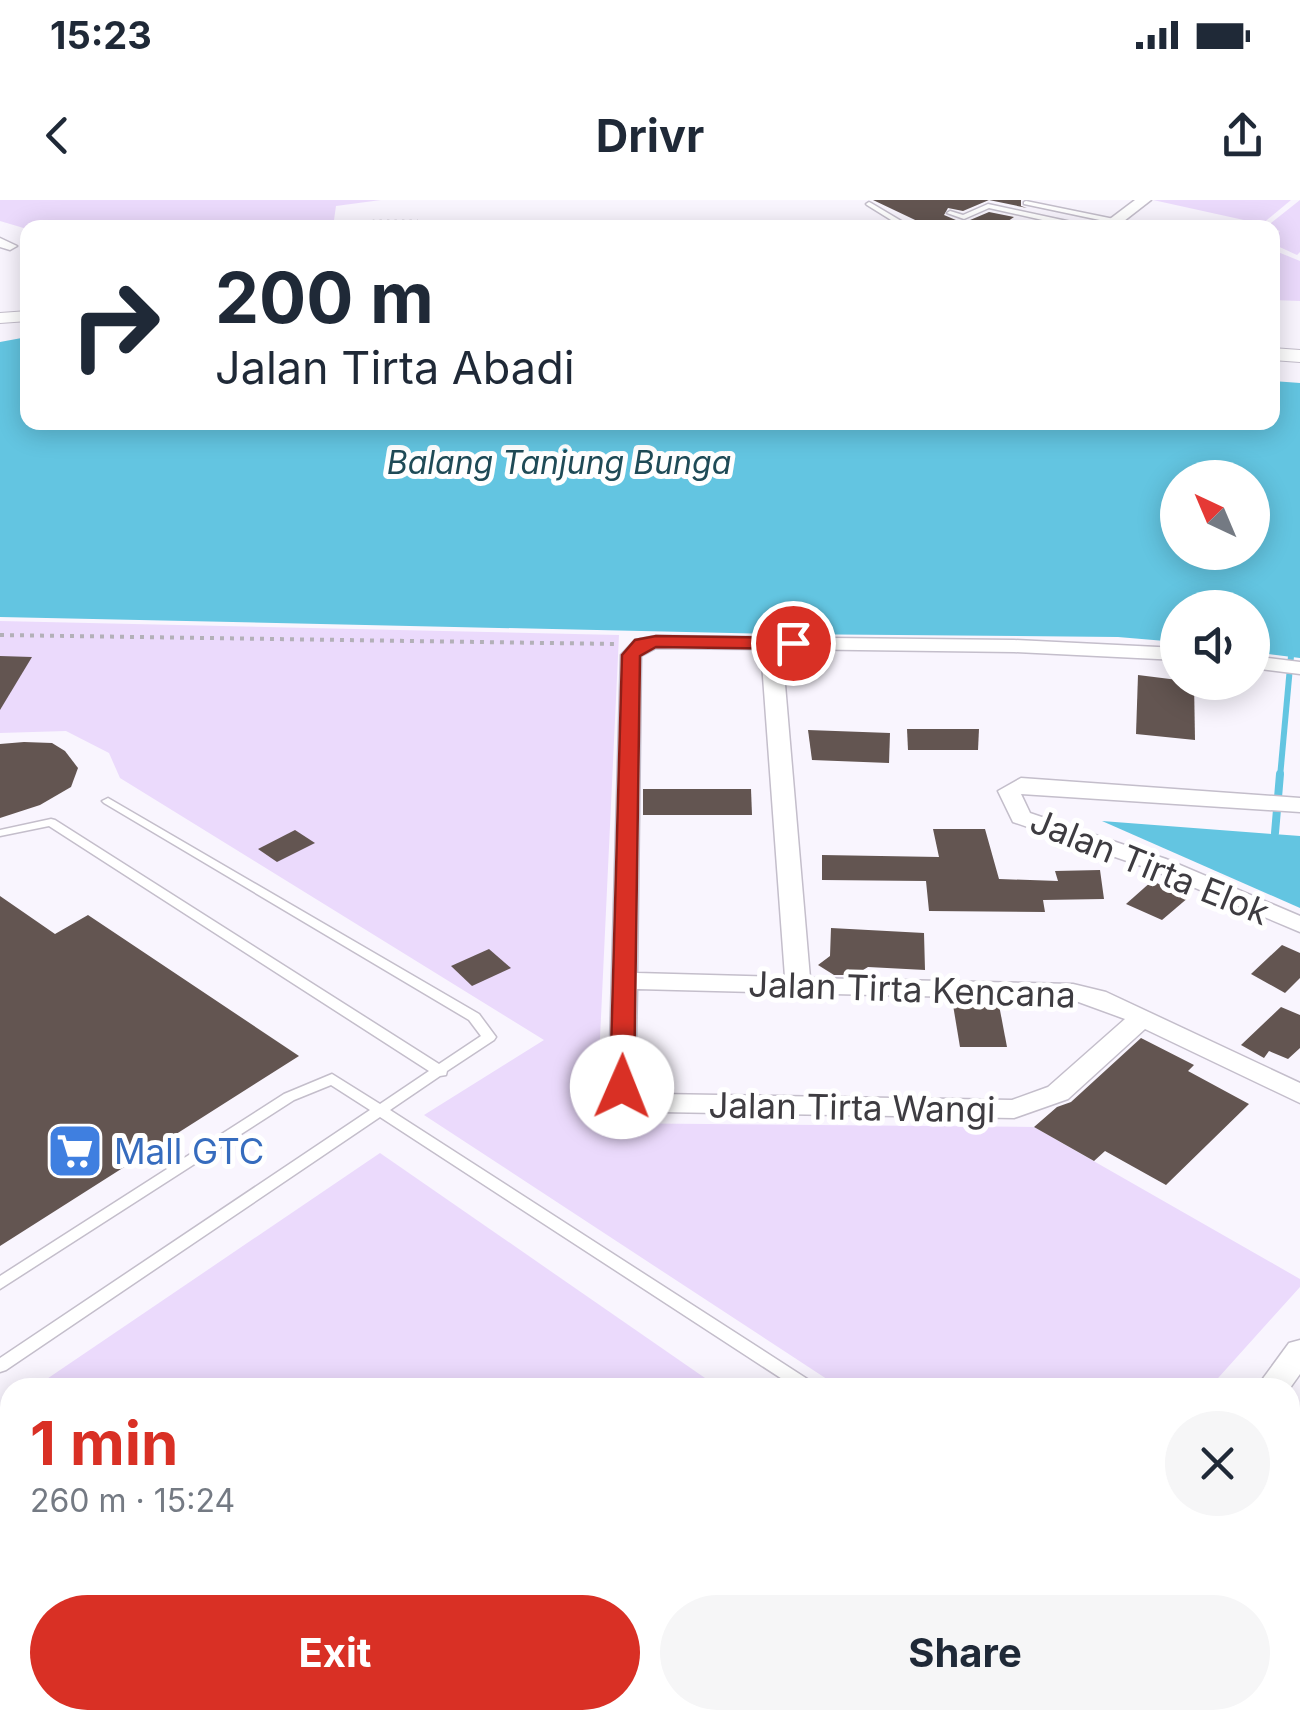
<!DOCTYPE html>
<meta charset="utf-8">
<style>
:root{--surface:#fff;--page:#f6f6f7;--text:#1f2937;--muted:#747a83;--accent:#d93025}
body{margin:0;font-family:Inter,sans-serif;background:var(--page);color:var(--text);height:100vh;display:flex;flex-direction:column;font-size:38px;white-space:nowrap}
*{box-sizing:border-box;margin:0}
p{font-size:32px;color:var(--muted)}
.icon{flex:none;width:55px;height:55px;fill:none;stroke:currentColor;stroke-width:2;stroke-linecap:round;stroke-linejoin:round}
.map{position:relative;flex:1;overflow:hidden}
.sheet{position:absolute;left:0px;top:1178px;width:1300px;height:352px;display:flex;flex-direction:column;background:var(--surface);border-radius:30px 30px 0 0;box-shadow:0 5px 25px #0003}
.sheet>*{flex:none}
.banner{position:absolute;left:20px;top:20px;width:1260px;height:210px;border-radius:20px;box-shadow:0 5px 25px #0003;background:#fff;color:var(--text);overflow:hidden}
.needle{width:65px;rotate:316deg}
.buttons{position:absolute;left:1160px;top:260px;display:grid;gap:20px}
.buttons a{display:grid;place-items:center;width:110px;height:110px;border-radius:50%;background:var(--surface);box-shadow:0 5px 25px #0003;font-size:50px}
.pin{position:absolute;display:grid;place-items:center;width:85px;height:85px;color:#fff;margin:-42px;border:5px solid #fff;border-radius:50%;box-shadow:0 2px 10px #0007}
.me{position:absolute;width:110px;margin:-55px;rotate:1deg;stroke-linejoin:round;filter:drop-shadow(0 0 8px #0008)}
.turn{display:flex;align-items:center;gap:35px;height:210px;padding:0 30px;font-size:45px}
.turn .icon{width:130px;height:130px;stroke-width:2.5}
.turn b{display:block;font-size:70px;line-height:85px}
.round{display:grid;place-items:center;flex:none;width:105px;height:105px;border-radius:52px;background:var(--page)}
.head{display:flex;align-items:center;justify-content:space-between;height:170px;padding:0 30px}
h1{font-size:60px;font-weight:700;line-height:75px;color:var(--accent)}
.primary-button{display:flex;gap:20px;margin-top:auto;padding:20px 30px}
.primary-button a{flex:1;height:115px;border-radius:60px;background:var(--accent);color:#fff;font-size:40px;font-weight:700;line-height:115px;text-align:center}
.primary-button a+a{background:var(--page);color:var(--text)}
.status{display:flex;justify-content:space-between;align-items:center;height:70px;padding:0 50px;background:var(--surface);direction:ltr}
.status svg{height:28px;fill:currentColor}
header{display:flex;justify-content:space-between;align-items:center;height:130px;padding:0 30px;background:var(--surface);font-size:45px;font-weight:700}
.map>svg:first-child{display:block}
.green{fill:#ebdafc}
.water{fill:#63c5e1;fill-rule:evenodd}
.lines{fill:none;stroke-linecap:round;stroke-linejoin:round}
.stream-far1{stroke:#63c5e1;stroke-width:6}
.stream{stroke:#63c5e1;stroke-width:8}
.building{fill:#635551}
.service-casing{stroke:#c4becb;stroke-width:3}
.minor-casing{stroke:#c4becb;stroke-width:3}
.tertiary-casing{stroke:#c4becb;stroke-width:2}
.secondary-casing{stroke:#c4becb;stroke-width:3}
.path-far1{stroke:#b3b0b8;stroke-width:2.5;stroke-dasharray:2.5 5;stroke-linecap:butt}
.path{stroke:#b3b0b8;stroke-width:4;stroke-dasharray:4 6;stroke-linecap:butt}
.service{fill:#fff;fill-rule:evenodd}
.minor{fill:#fff;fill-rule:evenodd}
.tertiary{fill:#fff;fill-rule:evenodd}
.secondary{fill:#fff;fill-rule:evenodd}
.route{fill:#d93025;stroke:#8d1f18;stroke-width:2.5}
.labels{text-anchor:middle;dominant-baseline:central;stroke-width:10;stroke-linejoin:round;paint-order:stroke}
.far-water-label{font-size:32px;font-style:italic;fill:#1f4b57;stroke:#fff}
.street-label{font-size:35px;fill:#3e3c41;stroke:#fff}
.shop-label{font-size:35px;fill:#366cbe;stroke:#fff;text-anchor:start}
</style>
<div class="status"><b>15:23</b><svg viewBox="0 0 49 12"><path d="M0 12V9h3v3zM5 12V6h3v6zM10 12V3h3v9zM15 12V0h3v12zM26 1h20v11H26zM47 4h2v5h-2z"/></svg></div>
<header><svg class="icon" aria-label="back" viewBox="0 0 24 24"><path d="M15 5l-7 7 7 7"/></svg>Drivr<svg class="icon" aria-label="share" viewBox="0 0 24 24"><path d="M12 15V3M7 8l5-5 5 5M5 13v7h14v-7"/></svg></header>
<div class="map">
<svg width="1300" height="1529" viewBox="0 0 1300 1529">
<rect width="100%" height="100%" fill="#f9f5fe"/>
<!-- green -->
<g class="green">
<polygon points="0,0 381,0 336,6 333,27 27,29 0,21"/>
<polygon points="1153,0 1291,0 1262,24"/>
<polygon points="1300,0 1300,52 1297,55 1273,44 1273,37 1280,31 1267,26"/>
<polygon points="1273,50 1300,61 1300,101 1273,100"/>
<polygon points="0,421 619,435 596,923 1034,927 1300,1079 1300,1087 1210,1187 839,1187 424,915 544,840 120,578 109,553 66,531 0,533"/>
<polygon points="380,953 718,1187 35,1187"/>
<polygon points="10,1205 10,1329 0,1318 0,1211"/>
<polygon points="0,1404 10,1414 10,1520 123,1520 132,1529 0,1529"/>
<polygon points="193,1520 914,1520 906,1529 204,1529"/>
</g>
<!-- water -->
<g class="water">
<path d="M27,137L28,222H1272L1273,181L1300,183V458L1253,452L1252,408H1178L1177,442L1118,437L778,434L0,417V142ZM1178,278H1252V352H1178Z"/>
<polygon points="1102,621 1300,636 1300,708"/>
</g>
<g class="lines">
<!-- stream-far1 -->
<polyline class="stream-far1" points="1280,577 1291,456"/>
<!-- stream -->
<polyline class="stream" points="1275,633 1280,574"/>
</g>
<!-- building -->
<g class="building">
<polygon points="873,0 1021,0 1021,6 1027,8 989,0 963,11 948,8 944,15 963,23 989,12 1014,17 998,28 932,28"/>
<polygon points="0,456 32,457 0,510"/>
<polygon points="1138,475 1194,482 1195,540 1136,534"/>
<polygon points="907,529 979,529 978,550 908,550"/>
<polygon points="808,530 890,533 889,563 812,560"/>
<polygon points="24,542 52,543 65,551 78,568 71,587 40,605 0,618 0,544"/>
<polygon points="643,589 751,589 752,615 643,615"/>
<polygon points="933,629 985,629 999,679 1058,681 1055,671 1100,670 1104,699 1043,700 1045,712 929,711 926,681 822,680 822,655 939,657"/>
<polygon points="295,630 315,643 277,662 258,649"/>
<polygon points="1152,681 1189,697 1162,720 1126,704"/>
<polygon points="0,696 55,734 88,715 299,856 0,1046"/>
<polygon points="831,728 924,733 925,770 868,767 855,775 834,775 818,765 830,756"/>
<polygon points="1282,745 1300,753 1300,778 1285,793 1251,774"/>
<polygon points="489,749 511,768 472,786 451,766"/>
<polygon points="953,805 999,805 1007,847 960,847"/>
<polygon points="1281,807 1300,815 1300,848 1288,859 1269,851 1264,858 1241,845"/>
<polygon points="1141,838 1194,865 1188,871 1249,904 1166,985 1105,951 1094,961 1034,927 1057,907 1071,902"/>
</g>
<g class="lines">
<!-- service casing -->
<g class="service-casing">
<g id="service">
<polygon points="1026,1 1114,19 1117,21 1114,23 1024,4 1024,2"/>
<polygon points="869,2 871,3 913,28 904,28 867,5 866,4"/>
<polygon points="988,4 1090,26 1093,28 1078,28 989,8 964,19 947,13 950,11 963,15"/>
<polygon points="579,24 584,28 577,28 576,26"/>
<polygon points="108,598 479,814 496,837 494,840 447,871 446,875 440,876 390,910 815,1184 817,1188 796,1188 380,917 6,1170 0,1172 0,1158 370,910 331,885 294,900 0,1089 0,1076 284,894 332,874 380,904 429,871 49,626 0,636 0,630 51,619 55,620 439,864 481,836 469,820 104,603 102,601"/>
</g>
</g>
<!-- minor casing -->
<g class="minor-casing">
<g id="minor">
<polygon points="1135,0 1151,0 1115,28 1098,28"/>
<polygon points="0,38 17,46 10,50 0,47"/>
<path d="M656,436L1014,440L1178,448V460L1014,452L782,449L810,778L1073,784L1106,792L1300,883V903L1145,829L1068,899L1014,918L659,912L620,903L609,882L621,455L635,440ZM656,448L761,449L785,777L637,773L641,456ZM637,789L1073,800L1125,819L1048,887L1012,900L659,894L640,890L635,882Z"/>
<polygon points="1252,456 1300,462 1300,474 1252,468"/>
<polygon points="1021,578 1300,598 1300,612 1021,594 1030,613 1166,659 1300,716 1300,732 1150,669 1013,622 998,591"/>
<polygon points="1300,1140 1300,1174 1290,1188 1256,1188 1289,1143"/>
<polygon points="1300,1268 1300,1305 1290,1309 1290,1272"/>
<polygon points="974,1520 1014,1520 1010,1529 970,1529"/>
<polygon points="1090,1520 1129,1520 1125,1529 1086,1529"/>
</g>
</g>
<!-- tertiary casing -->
<g class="tertiary-casing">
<g id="tertiary">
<polygon points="28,111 28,121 0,123 0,113"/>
<polygon points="1272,148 1300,150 1300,162 1272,160"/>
</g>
</g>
<!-- secondary casing -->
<g class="secondary-casing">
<g id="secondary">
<polygon points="0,1351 10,1354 10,1399 0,1396"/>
<polygon points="130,1520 183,1520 187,1529 134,1529"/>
</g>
</g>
<!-- path-far1 -->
<polyline class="path-far1" points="368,28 373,21 418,21"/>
<!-- path -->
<polyline class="path" points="0,435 617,444"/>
<!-- service -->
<use href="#service" class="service"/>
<!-- minor -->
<use href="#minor" class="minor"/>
<!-- tertiary -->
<use href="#tertiary" class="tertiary"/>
<!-- secondary -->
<use href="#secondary" class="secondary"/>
</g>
<!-- route -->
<polygon class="route" points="656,436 793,438 802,443 793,449 656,447 640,456 634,887 622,895 610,887 622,455 635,440"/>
<!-- icons -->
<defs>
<g id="supermarket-square" transform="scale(2.875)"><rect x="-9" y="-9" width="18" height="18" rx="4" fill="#3f7fe0" stroke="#fff"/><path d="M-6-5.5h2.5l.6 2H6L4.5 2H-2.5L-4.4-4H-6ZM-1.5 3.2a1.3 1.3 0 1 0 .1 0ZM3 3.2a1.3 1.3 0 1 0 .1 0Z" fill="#fff"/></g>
</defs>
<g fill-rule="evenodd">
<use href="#supermarket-square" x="75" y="951"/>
</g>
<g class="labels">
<!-- far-water labels -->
<g class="far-water-label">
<text x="559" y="262">Balang Tanjung Bunga</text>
</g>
<!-- street labels -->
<g class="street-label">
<text transform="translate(1150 666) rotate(22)">Jalan Tirta Elok</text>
<text transform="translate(912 789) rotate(2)">Jalan Tirta Kencana</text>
<text transform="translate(852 907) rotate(1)">Jalan Tirta Wangi</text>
</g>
<!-- shop labels -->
<g class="shop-label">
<text x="114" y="951">Mall GTC</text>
</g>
</g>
</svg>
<div class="buttons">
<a><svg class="needle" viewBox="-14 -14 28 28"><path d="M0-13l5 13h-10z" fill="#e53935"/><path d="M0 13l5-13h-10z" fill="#747a83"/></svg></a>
<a><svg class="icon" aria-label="sound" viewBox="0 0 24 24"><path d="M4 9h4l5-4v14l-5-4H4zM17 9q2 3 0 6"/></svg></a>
</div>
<div class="pin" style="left:793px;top:443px;background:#d93025"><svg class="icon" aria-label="arrive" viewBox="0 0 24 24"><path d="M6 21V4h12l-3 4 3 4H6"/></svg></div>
<svg class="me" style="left:622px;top:887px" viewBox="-20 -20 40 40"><circle r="19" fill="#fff"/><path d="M0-13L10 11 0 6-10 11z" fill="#d93025"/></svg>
<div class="banner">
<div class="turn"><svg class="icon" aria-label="right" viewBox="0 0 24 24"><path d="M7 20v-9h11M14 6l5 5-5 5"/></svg><div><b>200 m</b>Jalan Tirta Abadi</div></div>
</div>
<section class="sheet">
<div class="head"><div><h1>1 min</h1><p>260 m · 15:24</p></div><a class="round"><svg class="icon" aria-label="close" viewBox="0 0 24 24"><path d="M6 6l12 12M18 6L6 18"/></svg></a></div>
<div class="primary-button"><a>Exit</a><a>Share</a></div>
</section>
</div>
